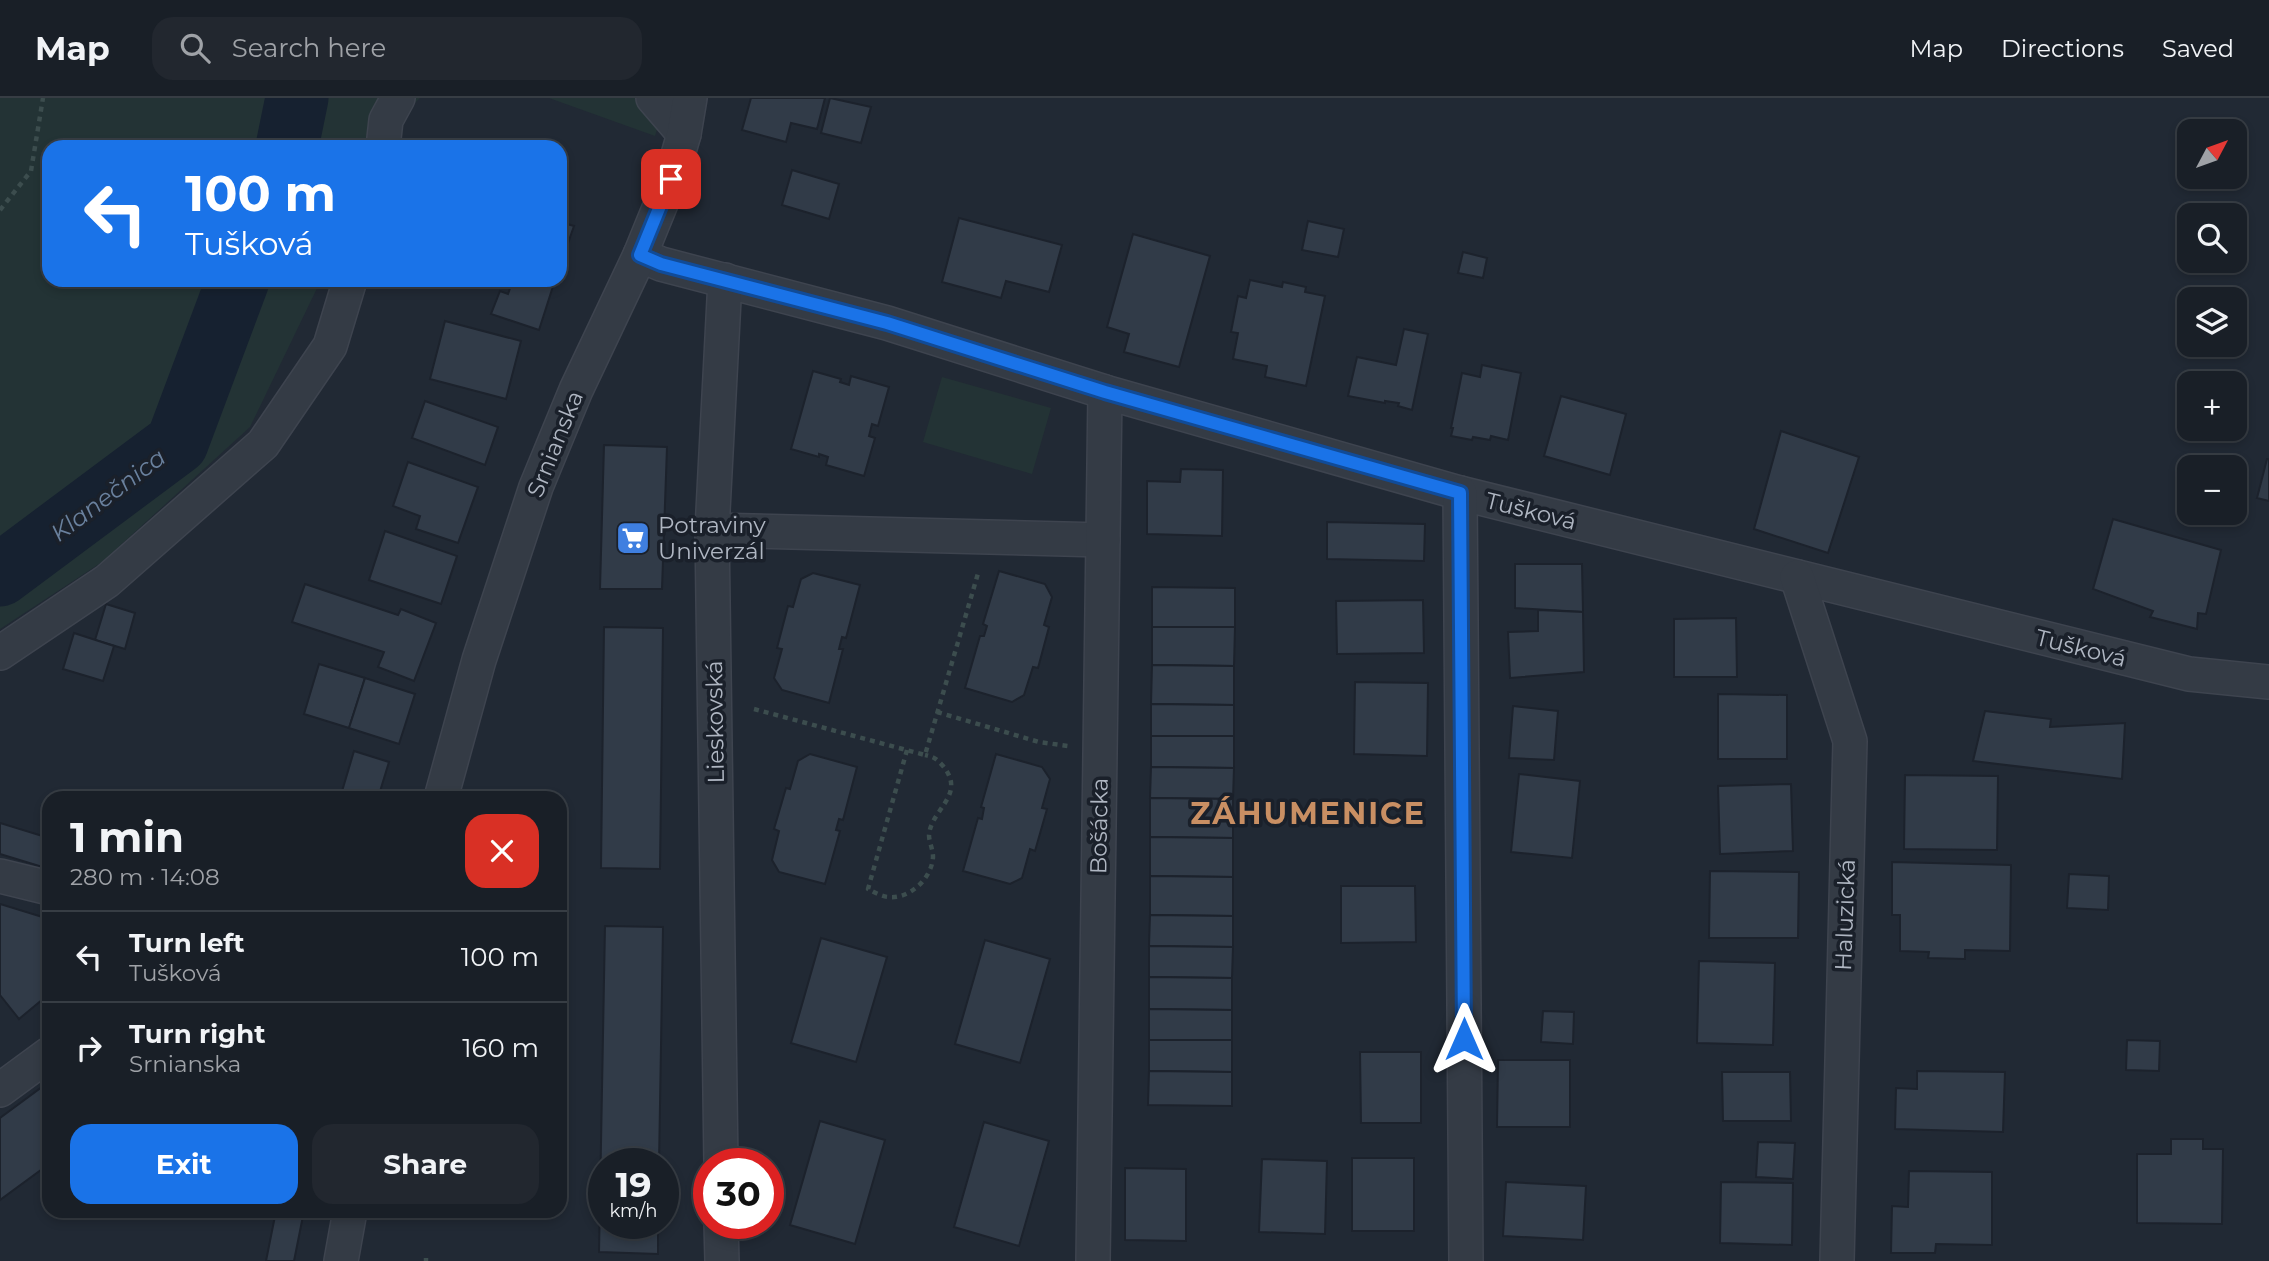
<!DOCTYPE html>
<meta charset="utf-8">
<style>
:root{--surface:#191f27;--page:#22272f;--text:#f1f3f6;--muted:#9fa2a7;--line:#373d44;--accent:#1a73e8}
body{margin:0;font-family:Montserrat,sans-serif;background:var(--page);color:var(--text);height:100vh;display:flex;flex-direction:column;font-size:26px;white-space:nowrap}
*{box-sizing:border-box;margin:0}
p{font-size:23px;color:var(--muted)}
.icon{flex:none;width:38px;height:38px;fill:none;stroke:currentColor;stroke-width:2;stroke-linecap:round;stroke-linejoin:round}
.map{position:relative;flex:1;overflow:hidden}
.panel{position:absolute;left:42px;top:693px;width:525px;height:427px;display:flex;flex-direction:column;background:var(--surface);border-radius:21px;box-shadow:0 4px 10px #0003,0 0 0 2px var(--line)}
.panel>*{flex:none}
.guide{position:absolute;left:42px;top:42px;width:525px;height:147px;border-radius:21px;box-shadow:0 4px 10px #0003,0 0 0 2px var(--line);background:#1a73e8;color:#fff;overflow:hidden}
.needle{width:46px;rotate:49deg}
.tools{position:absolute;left:2177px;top:21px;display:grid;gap:14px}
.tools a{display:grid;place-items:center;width:70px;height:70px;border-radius:14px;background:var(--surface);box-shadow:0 4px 10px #0003,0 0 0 2px var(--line);font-size:35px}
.speed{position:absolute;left:588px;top:1050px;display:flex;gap:14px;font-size:35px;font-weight:700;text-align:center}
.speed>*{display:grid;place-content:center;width:91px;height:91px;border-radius:50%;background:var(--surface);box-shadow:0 4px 10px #0003,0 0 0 2px var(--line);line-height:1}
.speed small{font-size:18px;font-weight:400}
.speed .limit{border:10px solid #d22;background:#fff;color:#111}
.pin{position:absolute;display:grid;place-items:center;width:60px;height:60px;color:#fff;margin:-30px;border-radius:14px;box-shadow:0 4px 10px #0006}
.me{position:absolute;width:77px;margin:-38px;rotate:0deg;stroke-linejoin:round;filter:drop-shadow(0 0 5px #0008)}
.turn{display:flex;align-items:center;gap:24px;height:147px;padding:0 28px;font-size:32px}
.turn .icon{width:91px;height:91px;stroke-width:2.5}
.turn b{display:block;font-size:49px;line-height:60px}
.round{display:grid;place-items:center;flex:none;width:74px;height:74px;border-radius:21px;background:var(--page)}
.summary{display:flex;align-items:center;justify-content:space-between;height:119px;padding:0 28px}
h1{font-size:42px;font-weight:700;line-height:52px}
.primary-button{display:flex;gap:14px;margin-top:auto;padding:14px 28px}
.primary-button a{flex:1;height:80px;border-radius:21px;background:var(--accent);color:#fff;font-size:28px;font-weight:700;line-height:80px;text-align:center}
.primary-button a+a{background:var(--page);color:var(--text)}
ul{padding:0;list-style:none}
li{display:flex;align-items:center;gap:21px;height:91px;padding:0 28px;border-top:2px solid var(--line)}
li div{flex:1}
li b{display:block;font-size:26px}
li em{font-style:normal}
header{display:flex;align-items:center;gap:42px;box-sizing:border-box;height:98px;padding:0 35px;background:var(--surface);border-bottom:2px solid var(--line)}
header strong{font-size:33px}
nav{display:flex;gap:38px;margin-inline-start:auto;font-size:24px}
.search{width:490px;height:63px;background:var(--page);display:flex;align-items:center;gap:18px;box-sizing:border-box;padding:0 24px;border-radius:21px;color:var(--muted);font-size:26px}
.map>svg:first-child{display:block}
.green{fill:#233335}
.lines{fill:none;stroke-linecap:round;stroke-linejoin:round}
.river{stroke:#162130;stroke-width:63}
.building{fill:#313b48;stroke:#1c222c;stroke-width:2}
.minor-casing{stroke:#3e444f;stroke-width:36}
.path{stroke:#3c4d4e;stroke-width:4.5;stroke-dasharray:5 5;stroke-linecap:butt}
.minor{stroke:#343b45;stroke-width:33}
.route-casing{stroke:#114b97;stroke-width:18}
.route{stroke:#1a73e8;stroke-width:12}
.labels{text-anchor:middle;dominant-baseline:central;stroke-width:7;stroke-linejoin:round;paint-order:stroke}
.street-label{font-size:23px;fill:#afb6c2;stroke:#1a202a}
.poi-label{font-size:23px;fill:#afb6c2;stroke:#1a202a;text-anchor:start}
.water-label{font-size:24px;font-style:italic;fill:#6a819e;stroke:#1a202a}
.district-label{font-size:30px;font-weight:bold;letter-spacing:2px;fill:#c98f63;stroke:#1a202a}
</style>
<header>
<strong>Map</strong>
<div class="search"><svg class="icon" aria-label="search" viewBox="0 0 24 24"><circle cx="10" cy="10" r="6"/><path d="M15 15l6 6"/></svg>Search here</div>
<nav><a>Map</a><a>Directions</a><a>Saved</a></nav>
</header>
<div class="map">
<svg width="2269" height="1163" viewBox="0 0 2269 1163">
<rect width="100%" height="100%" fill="#212934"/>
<!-- green -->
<g class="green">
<polygon points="0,0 420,0 370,49 49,49 49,182 321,182 250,329 102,464 0,531"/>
<polygon points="549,0 667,0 655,38"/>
<polygon points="942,279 1051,310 1032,376 923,344"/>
</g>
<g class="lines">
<!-- river -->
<g class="river">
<polyline points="287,49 297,0"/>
<polyline points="0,477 177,345 238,182"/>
</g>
</g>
<!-- building -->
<g class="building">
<polygon points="751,0 825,0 817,31 791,25 786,44 742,32"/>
<polygon points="830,0 871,9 861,45 821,35"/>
<polygon points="792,72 839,86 829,121 782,107"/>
<polygon points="959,120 1062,147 1049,194 1006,183 1001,200 942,184"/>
<polygon points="1308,123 1344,131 1338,159 1302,152"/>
<polygon points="560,124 574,128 560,168"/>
<polygon points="1133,136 1210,158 1179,269 1124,254 1129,236 1107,229"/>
<polygon points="1463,154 1487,160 1483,180 1458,175"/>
<polygon points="513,182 555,182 539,232 491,216 500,193 508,196"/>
<polygon points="1250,182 1282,189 1283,184 1306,189 1305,194 1325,198 1306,288 1265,279 1267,268 1233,261 1238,235 1231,234 1238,198 1246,200"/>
<polygon points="445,223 521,243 506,301 430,281"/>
<polygon points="1404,231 1428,236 1412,312 1398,308 1399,305 1385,303 1385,305 1348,298 1357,259 1396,267"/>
<polygon points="1482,267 1521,275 1508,342 1491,338 1490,342 1473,339 1472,342 1451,338 1453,330 1451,330 1462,275 1480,279"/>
<polygon points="813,273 841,281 840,284 849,287 851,278 889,289 878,328 872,326 869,338 875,340 864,378 826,367 828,359 819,356 819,359 791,351"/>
<polygon points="1561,298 1626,316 1610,377 1544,358"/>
<polygon points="425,303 498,329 485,367 412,340"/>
<polygon points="1781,333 1859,359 1828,455 1754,431"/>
<polygon points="604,347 667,349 662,491 600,491"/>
<polygon points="2267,361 2269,361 2269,403 2257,400"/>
<polygon points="408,364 478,389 458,445 416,431 420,418 393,408"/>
<polygon points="1181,371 1223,372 1222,438 1147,436 1147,383 1180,384"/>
<polygon points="2113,421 2221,452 2206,516 2198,515 2197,531 2150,519 2153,513 2093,491"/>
<polygon points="1327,424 1425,426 1424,463 1327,461"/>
<polygon points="385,433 457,458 441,506 369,482"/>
<polygon points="1515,466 1582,466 1583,514 1515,510"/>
<polygon points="999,473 1045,486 1052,499 1044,527 1049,529 1038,570 1033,569 1024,597 1012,604 965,590 980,538 984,538 987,528 983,526"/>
<polygon points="813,475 860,487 846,540 842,539 839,551 843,551 829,605 782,592 774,580 782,551 777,550 788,508 793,509 801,481"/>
<polygon points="305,486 398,517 401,511 436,525 414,583 378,569 384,554 292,524"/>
<polygon points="1152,489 1235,490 1235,529 1152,529"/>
<polygon points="1423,502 1424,555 1337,556 1336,503"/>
<polygon points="106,506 135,515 125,551 95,542"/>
<polygon points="1538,512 1583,514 1584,574 1510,580 1508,534 1538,533"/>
<polygon points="1736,520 1737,579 1674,579 1674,521"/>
<polygon points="604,529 663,530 660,771 601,770"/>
<polygon points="1152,529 1235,529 1234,568 1152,567"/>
<polygon points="74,535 114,548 103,583 63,571"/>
<polygon points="319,566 365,580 349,630 304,616"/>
<polygon points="1152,567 1234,568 1234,607 1151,606"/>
<polygon points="365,580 415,596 399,646 349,630"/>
<polygon points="1355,584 1428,585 1427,658 1354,656"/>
<polygon points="1718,596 1787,597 1787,661 1718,661"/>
<polygon points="1151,606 1234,607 1234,638 1151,638"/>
<polygon points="1513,608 1558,613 1554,662 1509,660"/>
<polygon points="1985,613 2051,621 2050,629 2125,625 2122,681 1973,663"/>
<polygon points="1151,638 1234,638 1234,670 1151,669"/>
<polygon points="354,653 389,664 378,700 340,700"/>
<polygon points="810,656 857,669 843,722 839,721 836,732 840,733 825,786 779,774 772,762 779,733 774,731 786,690 790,691 798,663"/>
<polygon points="996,656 1042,669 1050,681 1042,710 1047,711 1035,753 1030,751 1022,780 1010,786 963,773 978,720 982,721 984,710 981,709"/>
<polygon points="1151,669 1234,670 1233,701 1150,700"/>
<polygon points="1519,676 1580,683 1572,760 1511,754"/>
<polygon points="1905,677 1998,678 1997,752 1904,751"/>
<polygon points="1791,686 1793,753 1720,756 1718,688"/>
<polygon points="1150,700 1233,701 1233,740 1150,739"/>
<polygon points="0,725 49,740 49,771 0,756"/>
<polygon points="1150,739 1233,740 1233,779 1150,778"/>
<polygon points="1892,764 2011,767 2010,853 1965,852 1965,861 1928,860 1929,854 1900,853 1900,817 1892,817"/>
<polygon points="1710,773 1799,774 1798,840 1709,840"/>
<polygon points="2069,776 2109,778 2108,812 2067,810"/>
<polygon points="1150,778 1233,779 1233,818 1150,817"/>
<polygon points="1341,788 1415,788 1416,844 1341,845"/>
<polygon points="0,806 49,821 49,896 19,921 0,897"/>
<polygon points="1150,817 1233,818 1233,849 1149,848"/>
<polygon points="605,828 663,829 659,1066 604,1066 604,1125 658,1125 658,1156 599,1154"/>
<polygon points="821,840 887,859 856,964 791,945"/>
<polygon points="985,842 1050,861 1020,965 955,946"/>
<polygon points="1149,848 1233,849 1232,880 1149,879"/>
<polygon points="1699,863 1775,865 1773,947 1697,945"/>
<polygon points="1149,879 1232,880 1232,912 1149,911"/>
<polygon points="1149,911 1232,912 1232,942 1149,942"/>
<polygon points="1543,913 1574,914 1573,946 1541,944"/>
<polygon points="1149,942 1232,942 1232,974 1149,973"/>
<polygon points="2127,942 2160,943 2159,973 2126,972"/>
<polygon points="1360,954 1421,954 1421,1025 1361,1025"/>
<polygon points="1498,962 1570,962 1570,1029 1497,1029"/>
<polygon points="1149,973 1232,974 1232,1008 1148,1007"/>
<polygon points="1917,973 2005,974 2003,1034 1895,1031 1896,990 1917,991"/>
<polygon points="1722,974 1790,974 1791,1023 1723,1023"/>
<polygon points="42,989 49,999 49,1066 0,1102 0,1020"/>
<polygon points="820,1023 885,1042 855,1146 790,1127"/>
<polygon points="984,1024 1049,1043 1019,1148 954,1129"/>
<polygon points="2171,1041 2203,1041 2203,1051 2223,1051 2222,1126 2137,1125 2137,1056 2171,1056"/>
<polygon points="1758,1044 1795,1045 1793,1081 1756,1079"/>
<rect x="1352" y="1060" width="62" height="73"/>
<polygon points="1262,1061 1327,1063 1325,1136 1259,1134"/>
<polygon points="1125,1070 1186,1071 1186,1143 1125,1142"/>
<polygon points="1909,1073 1992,1074 1992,1147 1936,1146 1935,1155 1891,1155 1892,1108 1908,1109"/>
<polygon points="1506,1084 1586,1088 1583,1142 1503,1138"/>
<polygon points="1721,1084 1793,1085 1792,1147 1720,1145"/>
<polygon points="276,1113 304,1113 294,1163 266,1163"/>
</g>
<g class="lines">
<!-- minor casing -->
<g class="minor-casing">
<g id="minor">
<polyline points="653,0 684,36"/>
<polyline points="383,49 386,22 398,0"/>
<polyline points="640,157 661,166 887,225 1105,294 1460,395 2189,576 2269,584"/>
<polyline points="1460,395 1466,1163"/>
<polyline points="712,432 1103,442"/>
<polyline points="1797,479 1850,643 1837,1163"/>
<polyline points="0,555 107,483 263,346 330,248 350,182"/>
<polyline points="441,700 479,562 536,389 576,292 640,157 671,81 684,36 690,0"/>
<polyline points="0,778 49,790"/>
<polyline points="0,992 49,956"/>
<polyline points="721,1066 712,432 725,182"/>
<polyline points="721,1125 722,1163"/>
<polyline points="341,1163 350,1113"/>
<polyline points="1093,1163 1105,294"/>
</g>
</g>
<!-- path -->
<g class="path">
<polyline points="0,112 31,73 43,0"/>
<polyline points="754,611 925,657 979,472"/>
<polyline points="937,614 1039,644 1068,648"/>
<path d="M907,652L868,791C874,794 882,799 889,799C910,801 932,780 933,759C933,751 929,744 929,737C931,711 967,697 943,668C937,661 934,659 925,657"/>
<polyline points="426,1163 426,1160"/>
</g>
<!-- minor -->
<use href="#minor" class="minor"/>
</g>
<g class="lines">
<!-- route casing -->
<g class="route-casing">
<polyline id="route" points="671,81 640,157 661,166 887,225 1105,294 1460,395 1464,941"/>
</g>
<!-- route -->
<use href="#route" class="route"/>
</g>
<!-- icons -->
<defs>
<g id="supermarket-square" transform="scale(1.75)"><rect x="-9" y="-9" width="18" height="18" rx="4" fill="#3f7fe0" stroke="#1a202a"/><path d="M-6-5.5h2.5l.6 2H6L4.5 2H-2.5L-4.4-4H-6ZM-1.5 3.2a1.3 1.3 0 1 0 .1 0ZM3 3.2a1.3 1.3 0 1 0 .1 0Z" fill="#fff"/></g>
</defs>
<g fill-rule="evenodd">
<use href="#supermarket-square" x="633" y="440"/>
</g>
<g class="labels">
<!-- street labels -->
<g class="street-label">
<text transform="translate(555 346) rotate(-68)">Srnianska</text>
<text transform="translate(1531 413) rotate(14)">Tušková</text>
<text transform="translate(2081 550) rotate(14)">Tušková</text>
<text transform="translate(715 624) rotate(-91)">Lieskovská</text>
<text transform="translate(1099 728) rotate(-89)">Bošácka</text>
<text transform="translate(1845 817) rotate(-88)">Haluzická</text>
</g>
<!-- poi labels -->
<g class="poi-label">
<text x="658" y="427">Potraviny<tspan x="658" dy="26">Univerzál</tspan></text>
</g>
<!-- water labels -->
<g class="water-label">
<text transform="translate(108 397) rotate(-37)">Klanečnica</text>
</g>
<!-- district labels -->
<g class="district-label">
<text x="1308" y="715">ZÁHUMENICE</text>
</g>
</g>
</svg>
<div class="tools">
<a><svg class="needle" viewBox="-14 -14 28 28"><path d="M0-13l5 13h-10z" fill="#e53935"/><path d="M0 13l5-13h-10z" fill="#9fa2a7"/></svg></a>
<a><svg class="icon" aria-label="search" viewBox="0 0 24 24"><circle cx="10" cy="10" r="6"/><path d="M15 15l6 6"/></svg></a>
<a><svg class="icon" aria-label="layers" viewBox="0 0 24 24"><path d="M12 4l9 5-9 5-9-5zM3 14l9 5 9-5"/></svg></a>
<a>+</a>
<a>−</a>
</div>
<div class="speed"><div>19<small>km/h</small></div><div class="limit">30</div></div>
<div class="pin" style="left:671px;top:81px;background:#d93025"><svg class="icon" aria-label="arrive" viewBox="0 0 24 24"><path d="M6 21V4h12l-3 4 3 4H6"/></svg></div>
<svg class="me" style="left:1464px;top:941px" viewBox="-20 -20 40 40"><path d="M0-17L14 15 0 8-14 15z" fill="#1a73e8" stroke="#fff" stroke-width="4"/></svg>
<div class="guide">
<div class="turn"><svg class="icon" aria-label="left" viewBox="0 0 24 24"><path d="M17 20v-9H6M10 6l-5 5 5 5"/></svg><div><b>100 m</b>Tušková</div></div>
</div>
<section class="panel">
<div class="summary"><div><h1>1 min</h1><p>280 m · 14:08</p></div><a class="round" style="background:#d93025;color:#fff"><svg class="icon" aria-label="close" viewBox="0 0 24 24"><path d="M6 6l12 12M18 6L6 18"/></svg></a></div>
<ul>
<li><svg class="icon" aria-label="left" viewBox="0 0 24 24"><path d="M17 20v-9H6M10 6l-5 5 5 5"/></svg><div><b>Turn left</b><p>Tušková</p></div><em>100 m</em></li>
<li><svg class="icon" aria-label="right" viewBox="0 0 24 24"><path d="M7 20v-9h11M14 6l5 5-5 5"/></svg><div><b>Turn right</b><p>Srnianska</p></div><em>160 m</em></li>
</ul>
<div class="primary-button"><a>Exit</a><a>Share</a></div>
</section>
</div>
